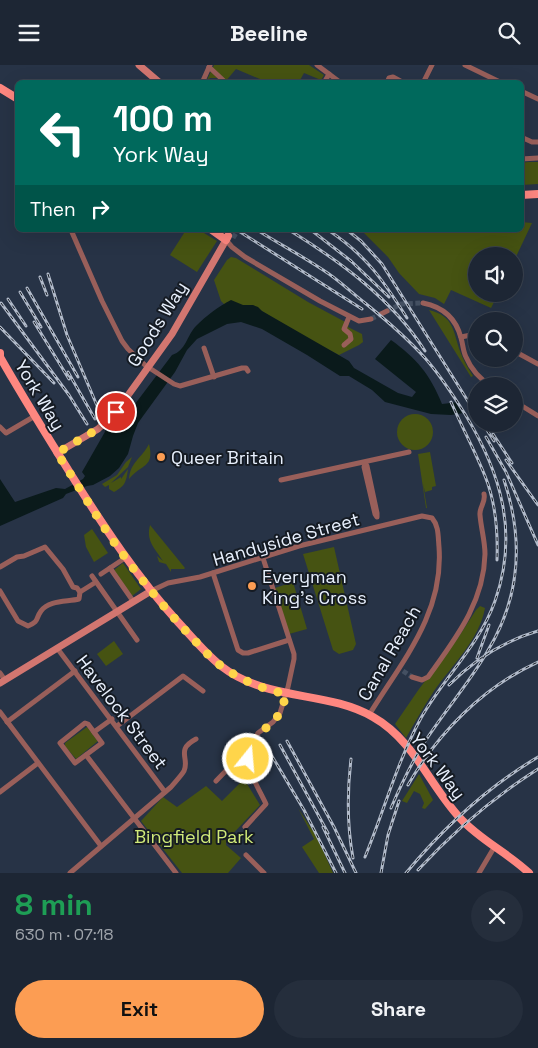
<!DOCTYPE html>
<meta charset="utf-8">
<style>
:root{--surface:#1d2634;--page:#252e3c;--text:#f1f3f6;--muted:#a0a5ac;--line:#3b434f;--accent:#fc9d53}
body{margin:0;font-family:"Space Grotesk",sans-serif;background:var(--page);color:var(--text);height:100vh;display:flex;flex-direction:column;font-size:19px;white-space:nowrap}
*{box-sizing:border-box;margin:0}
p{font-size:16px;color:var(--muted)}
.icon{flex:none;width:28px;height:28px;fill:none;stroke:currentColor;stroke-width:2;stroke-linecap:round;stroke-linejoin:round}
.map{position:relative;height:808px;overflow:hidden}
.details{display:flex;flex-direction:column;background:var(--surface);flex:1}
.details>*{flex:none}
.top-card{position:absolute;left:15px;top:15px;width:509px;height:152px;border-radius:8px;box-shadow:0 5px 20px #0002,0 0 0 1px var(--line);background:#00695c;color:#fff;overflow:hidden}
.controls{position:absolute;left:468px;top:182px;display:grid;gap:10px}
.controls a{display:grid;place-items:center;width:55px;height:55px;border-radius:50%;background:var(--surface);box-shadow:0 5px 20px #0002,0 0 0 1px var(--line);font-size:25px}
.pin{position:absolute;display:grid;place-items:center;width:42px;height:42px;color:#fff;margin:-21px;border:2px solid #fff;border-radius:50%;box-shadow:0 1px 5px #0007}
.me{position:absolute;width:55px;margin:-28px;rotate:17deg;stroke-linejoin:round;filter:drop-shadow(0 0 4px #0008)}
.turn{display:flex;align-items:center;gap:18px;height:105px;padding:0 15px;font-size:22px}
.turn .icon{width:65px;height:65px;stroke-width:2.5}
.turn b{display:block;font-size:35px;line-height:42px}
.then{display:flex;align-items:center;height:48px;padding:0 15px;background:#0003;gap:10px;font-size:19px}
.round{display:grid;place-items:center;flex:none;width:52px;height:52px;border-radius:26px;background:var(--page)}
.summary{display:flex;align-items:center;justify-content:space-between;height:85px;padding:0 15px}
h1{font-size:30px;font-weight:600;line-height:38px;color:#1e9e55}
.action{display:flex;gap:10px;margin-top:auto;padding:10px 15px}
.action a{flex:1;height:58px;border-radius:30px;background:var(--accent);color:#111;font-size:20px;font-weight:600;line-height:58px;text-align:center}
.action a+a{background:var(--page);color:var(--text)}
header{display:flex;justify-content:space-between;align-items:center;height:65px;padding:0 15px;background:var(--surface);font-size:22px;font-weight:600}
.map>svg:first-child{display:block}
.green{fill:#465312}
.water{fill:#0a1a1b}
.pier{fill:#273346}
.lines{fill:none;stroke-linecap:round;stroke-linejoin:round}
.street-tunnel{stroke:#445062;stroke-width:5;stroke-dasharray:5 2.5;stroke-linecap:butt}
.street{stroke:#995f5a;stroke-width:5}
.secondary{stroke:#d27670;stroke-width:7}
.primary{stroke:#fe8780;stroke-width:8}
.rail-casing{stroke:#b2bbca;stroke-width:3}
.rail{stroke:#151b23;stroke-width:1;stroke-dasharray:4;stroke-linecap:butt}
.route{stroke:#ffd54a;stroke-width:9;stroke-dasharray:0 16.2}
.poi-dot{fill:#fc9d53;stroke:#151b23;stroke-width:2}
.labels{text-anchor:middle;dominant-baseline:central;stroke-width:4;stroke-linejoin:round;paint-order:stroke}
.street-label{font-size:18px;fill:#e9f1fe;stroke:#151b23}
.poi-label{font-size:18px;fill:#e9f1fe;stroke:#151b23;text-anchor:start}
.park-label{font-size:18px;fill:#d0ea7a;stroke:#151b23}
</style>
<header><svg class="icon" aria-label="menu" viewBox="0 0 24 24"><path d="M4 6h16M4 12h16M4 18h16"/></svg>Beeline<svg class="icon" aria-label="search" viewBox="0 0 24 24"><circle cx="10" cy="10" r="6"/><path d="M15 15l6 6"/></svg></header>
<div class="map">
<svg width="538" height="808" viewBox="0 0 538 808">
<rect width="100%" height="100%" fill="#273346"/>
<!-- green -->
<g class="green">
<polygon points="214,0 309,0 324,10 321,15 304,8 299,17 267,17 236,4 225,17 222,17 217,13 210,13 206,17"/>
<polygon points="528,97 538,97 538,119 521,120 521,98"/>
<polygon points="521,157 532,158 514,196 514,191 476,191 476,229 498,229 491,243 451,225 444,239 435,233 419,229 399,208 388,192 361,165 521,165"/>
<polygon points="186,165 199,165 217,176 197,207 170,190"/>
<polygon points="231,192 236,193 308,237 349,259 348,262 362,269 363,277 359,280 339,290 310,275 260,245 227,237 225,240 221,236 214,215 227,195"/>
<path d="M429,245C454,251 453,266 460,286C463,295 468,303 473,311L471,312Z"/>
<circle cx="415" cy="367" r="18"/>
<path d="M149,379C155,403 141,399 129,414C130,397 142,393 149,379Z"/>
<polygon points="430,387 436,421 432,422 432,425 425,427 423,419 427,443 426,443 418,389"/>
<path d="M132,392L128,402L111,418L121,412V414L128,404C126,418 125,421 114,427L109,424V420L105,422L102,419L117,410L126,397Z"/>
<path d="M150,460L185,503L184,504H171V507L166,499L159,497L157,491L163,496C154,482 146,476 150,460Z"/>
<polygon points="92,464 108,488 94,497 86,482 84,470"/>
<polygon points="334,482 356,579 353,585 339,589 333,585 303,489"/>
<polygon points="123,498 141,524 132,531 114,505"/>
<polygon points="293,517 307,564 289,569 275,523"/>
<path d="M480,541L485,543C479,575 453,599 434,626C424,641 415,657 406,673L395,659L419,624L458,573L476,545Z"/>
<polygon points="114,576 123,589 106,601 97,589"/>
<polygon points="87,662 98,676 76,694 65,681 65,678"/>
<polygon points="419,709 433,735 425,744 422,743 424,738 420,729 414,726 407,738 402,736"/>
<polygon points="244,714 260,740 226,776 226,780 241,793 228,808 182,808 141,756 163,732 177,742 206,721 222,736"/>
<polygon points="298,743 317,772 333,808 319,808 302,782 314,774"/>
</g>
<!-- water -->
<path class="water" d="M231,235L243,240H253L258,242L262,246L349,296L354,303L398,328L412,332L416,327L375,294L391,275C416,293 430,309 442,339L476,335V346L451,350L431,349L385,337L372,325L349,311H340L307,290L262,264L241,257L227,259L197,274L187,285L175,307L138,358L133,371L128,389L119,403L110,411L93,420L87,421L66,429L63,433L0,461V414L15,437L56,423L65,424L83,414L85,411L82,407L106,365L121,348L126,351L172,290C186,286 187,270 196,261C206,251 219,241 231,235Z"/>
<!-- pier -->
<polygon class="pier" points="473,333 476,338 476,349 464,351 454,335"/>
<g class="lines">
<!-- street-tunnel -->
<g class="street-tunnel">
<polyline points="233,173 238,165"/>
<polyline points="387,246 401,239 423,238"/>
<polyline points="371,254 381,249"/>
<polyline points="403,606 412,612"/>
</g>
<!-- street -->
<g class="street">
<polyline points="317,0 341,18"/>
<polyline points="465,0 502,18"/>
<polyline points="209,2 224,16"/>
<polyline points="202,18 210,0"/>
<polyline points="324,18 329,9"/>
<polyline points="387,18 389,13 393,12 404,18"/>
<polyline points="423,18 432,0"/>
<polyline points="521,26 538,34"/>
<polyline points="521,72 532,77 538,77"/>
<polyline points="521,94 538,93"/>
<polyline points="71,165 102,236 122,276 128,284 146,301"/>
<polyline points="226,175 232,182 245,192 320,236 359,256 371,254"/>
<path d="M423,238C443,242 456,253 461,273C463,279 463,286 466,292C471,304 480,314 491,321"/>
<polyline points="381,249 387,246"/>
<polyline points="461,272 476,269"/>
<polyline points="344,280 351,274 350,269 344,264 349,252"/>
<polyline points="204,283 214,312"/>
<polyline points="514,286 538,299"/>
<polyline points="151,304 174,319 180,321 242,303 246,303 248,306"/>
<polyline points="514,336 538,351"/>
<polyline points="0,362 6,368 35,351"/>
<polygon points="365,398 367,401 377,448 377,452 375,449 364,402"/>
<polyline points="281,415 409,387"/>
<polyline points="125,493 110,503 133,536"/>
<path d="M0,502L17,492L24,491L45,482L63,504L73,522L77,523L80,527L79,534C67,537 49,535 41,546C35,554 40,556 28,561L18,556L0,526"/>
<polyline points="213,508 238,585 243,588 248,588 289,575"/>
<polyline points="101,509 110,503"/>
<polyline points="92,511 137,575"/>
<path d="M151,526L168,518L200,512L299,481L422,451L432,453C439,461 438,472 439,482C444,549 402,596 369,650"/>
<polyline points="80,527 96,517"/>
<polyline points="57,583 165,727"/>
<polyline points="0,608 5,615"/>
<path d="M412,612L422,615L428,612C455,574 484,538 485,489C485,476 481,463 480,450C479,442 486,438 484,429"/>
<polyline points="0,647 101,781"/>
<polyline points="7,657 75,606"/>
<polygon points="85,658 88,659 102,678 75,698 60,678"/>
<polyline points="117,661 183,611 203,626"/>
<polyline points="94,667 112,654"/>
<polyline points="86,690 176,808"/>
<polyline points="216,716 250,681 258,668 273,657 280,648 288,622 294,594 294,589 263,493"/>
<polyline points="0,727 38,698"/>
<path d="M245,762L266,739C257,720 245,704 250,682"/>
<polyline points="246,790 264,808"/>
<path d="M70,808L171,722C175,717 181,711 184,706C190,693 175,685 196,674"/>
<polyline points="479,808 495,781"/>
</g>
<!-- secondary -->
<g class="secondary">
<polyline points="139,0 160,18"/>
<polyline points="57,388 98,364 116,347 172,269 226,175"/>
<polyline points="0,618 151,526"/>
</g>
<!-- primary -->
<g class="primary">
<polyline points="0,23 18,34"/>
<polyline points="521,130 538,129"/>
<polyline points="212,165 226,175 228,171"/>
<path d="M0,288V292C23,332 47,371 72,411C104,462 137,512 178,557C192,572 205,588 221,601C267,637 326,625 373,652C414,675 430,721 460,753C480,775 508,788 529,808"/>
</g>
<!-- rail casing -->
<g class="rail-casing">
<g id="rail">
<polyline points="237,165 362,244"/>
<path d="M257,165C281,180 306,193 329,209C342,218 353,229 365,238C386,255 407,273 425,293C440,310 453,330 465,349C501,408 519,468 495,536C479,581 444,612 421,653C397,697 384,746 365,792"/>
<path d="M289,165C341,197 392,234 425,286"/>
<polyline points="311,165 351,196 389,232"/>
<path d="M328,165C366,190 383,215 407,253"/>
<polyline points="347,165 361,176 382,199 476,349"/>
<polyline points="48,209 67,270 101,350"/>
<polyline points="40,212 47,230"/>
<polyline points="27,223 78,312"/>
<polyline points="20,227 41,262"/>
<polyline points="8,234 26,261"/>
<polyline points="1,238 69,330 87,359"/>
<polyline points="34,257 69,314"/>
<polyline points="0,262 54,318"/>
<polyline points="68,307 95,354"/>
<path d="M451,337C462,362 475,386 485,411C496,438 498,467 497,495"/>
<polyline points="483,359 494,376"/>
<polyline points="493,369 512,398"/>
<polyline points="486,372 506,407 538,480"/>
<polyline points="506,395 538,440"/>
<polyline points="477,593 489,560"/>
<path d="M449,620C474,595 504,576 538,566"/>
<polyline points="287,676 334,762 356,808"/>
<polyline points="280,680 328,768"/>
<polyline points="269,686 304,745 336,808"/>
<path d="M351,694C347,728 347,760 353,793"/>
<path d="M408,720C438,668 483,622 538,597"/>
<path d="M391,743C400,722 410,701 422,681C442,649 468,620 487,587C521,532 524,475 504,415"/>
<polyline points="323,762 345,808"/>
<path d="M418,805C454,766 494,732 538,704"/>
<polyline points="381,808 388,770 399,736"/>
<path d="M406,808C444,762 486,723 538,692"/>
</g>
</g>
<!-- rail -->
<use href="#rail" class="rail"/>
</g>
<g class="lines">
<!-- route -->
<path class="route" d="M116,347L98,364L57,388C76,417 94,448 114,477C135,507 158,535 183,563C196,576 208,592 224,603C243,616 263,624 286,629C284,637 282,645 277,652C265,668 248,669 248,694"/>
</g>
<!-- markers -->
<g class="poi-dot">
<circle cx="161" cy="392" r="5"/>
<circle cx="252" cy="521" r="5"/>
</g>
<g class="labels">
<!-- street labels -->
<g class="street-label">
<text transform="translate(157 259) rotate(-58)">Goods Way</text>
<text transform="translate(40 330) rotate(59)">York Way</text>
<text transform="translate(286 474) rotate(-16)">Handyside Street</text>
<text transform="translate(389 588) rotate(-60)">Canal Reach</text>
<text transform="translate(122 647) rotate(53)">Havelock Street</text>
<text transform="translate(438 701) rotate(53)">York Way</text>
</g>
<!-- poi labels -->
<g class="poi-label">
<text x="171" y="392">Queer Britain</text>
<text x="262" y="511">Everyman<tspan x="262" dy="21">King's Cross</tspan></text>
</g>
<!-- park labels -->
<g class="park-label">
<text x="194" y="771">Bingfield Park</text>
</g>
</g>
</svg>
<div class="controls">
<a><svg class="icon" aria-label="sound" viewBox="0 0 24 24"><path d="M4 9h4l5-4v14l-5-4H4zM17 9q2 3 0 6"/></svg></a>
<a><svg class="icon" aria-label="search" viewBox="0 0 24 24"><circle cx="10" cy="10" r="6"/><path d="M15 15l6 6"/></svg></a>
<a><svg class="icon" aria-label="layers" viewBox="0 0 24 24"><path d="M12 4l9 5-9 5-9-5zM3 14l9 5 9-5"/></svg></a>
</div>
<div class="pin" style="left:116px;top:347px;background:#d93025"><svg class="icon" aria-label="arrive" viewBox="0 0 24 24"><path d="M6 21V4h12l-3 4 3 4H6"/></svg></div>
<svg class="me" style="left:248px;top:694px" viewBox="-20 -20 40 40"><circle r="17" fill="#ffd54a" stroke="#fff" stroke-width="3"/><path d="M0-11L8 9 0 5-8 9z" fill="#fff"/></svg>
<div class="top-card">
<div class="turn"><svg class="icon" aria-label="left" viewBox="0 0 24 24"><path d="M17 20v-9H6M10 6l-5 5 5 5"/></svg><div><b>100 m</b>York Way</div></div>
<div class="then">Then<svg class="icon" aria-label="right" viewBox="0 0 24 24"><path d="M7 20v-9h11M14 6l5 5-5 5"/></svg></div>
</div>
</div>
<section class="details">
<div class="summary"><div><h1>8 min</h1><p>630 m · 07:18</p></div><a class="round"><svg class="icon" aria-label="close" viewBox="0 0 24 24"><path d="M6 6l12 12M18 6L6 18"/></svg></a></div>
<div class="action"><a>Exit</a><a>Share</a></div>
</section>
